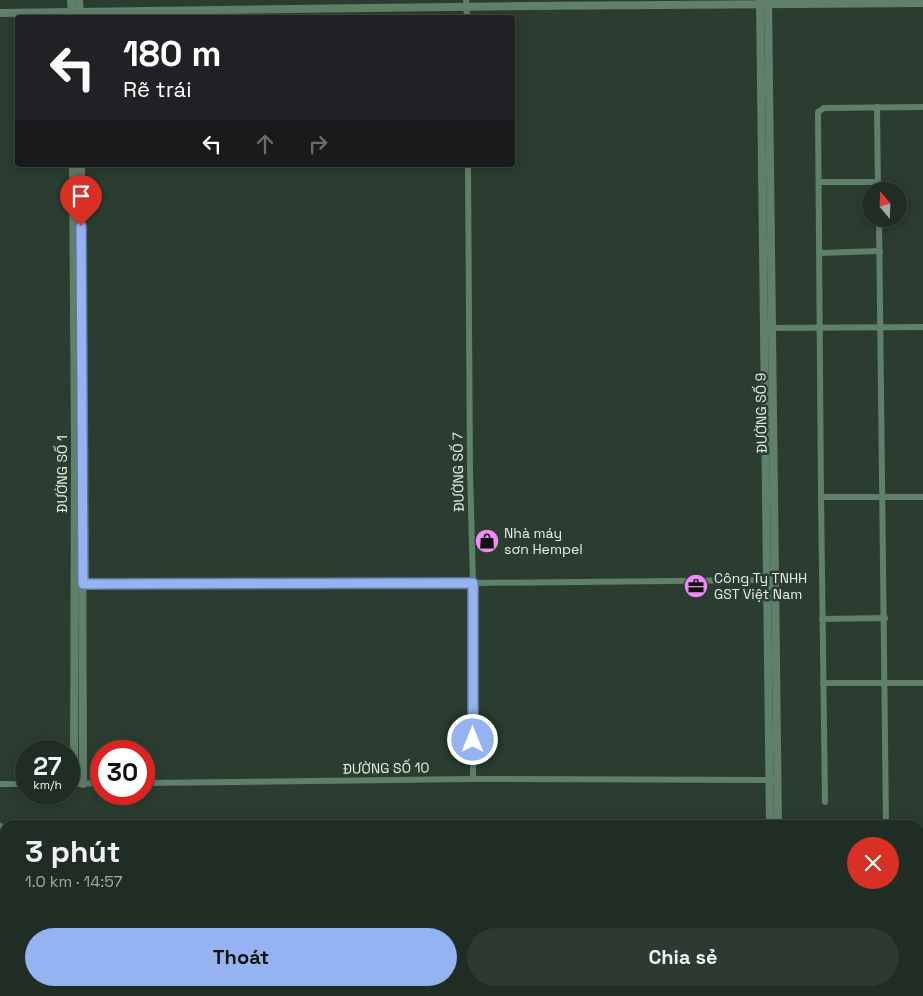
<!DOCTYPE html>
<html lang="vi">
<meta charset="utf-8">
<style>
:root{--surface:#202d24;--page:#2d3931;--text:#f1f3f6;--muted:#a2a8a6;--line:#3d4941;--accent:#95b2f1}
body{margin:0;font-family:"Space Grotesk",sans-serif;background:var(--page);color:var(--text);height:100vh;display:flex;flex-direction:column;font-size:19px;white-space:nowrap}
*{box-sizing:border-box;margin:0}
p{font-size:16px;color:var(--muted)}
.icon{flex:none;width:28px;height:28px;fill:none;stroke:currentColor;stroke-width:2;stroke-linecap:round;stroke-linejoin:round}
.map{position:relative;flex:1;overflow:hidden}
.sheet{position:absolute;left:0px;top:820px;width:924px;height:176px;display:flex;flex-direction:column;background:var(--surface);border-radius:15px 15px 0 0;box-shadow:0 2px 12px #0003,0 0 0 1px var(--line)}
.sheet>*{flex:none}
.top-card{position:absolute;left:15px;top:15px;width:500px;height:152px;border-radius:5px;box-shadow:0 2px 12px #0003,0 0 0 1px var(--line);background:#202124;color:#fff;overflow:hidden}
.needle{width:32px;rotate:341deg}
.buttons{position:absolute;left:862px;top:182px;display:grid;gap:10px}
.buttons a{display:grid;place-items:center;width:45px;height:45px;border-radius:50%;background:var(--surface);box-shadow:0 2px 12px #0003,0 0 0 1px var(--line);font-size:25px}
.speed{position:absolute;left:15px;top:740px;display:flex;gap:10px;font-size:25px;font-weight:700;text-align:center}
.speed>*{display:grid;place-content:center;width:65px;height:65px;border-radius:50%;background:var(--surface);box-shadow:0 2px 12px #0003,0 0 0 1px var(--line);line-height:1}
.speed small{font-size:12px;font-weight:400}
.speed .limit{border:8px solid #d22;background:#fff;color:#111}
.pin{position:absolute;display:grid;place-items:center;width:42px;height:42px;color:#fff;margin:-51px -21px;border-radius:50% 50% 50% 0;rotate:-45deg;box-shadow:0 0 5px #0007}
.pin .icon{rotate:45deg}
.me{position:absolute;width:55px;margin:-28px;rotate:0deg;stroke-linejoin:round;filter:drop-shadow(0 0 4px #0008)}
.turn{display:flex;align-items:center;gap:18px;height:105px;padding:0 25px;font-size:22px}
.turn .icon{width:65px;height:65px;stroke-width:2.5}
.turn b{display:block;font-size:35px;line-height:42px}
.lanes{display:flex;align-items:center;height:48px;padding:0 25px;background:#0003;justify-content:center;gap:25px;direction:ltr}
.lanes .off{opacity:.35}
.round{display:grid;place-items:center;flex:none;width:52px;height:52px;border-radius:26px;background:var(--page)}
.overview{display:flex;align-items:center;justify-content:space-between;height:85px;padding:0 25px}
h1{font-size:30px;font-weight:600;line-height:38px}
.cta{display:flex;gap:10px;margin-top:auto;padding:10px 25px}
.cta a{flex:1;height:58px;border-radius:30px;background:var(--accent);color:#111;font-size:20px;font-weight:600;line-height:58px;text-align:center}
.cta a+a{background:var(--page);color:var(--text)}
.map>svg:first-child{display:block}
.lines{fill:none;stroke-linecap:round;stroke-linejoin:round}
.minor{stroke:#608169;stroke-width:6}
.tertiary{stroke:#608169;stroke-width:8}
.route-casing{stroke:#61749d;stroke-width:12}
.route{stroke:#95b2f1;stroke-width:9}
.labels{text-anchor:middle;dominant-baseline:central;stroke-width:5;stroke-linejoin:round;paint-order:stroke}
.street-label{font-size:14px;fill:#e6f0e8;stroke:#2b3c30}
.poi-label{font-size:14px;fill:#e6f0e8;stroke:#2b3c30;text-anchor:start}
</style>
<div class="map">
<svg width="923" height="996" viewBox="0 0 923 996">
<rect width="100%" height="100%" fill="#2b3c30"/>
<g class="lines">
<!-- minor -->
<g class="minor">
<polyline points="466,0 467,18"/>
<polyline points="877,107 878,191"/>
<polyline points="923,107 824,108 818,112 821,497 923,497"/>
<polyline points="468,165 470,471 473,583 473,779"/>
<polyline points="819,182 878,182"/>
<polyline points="879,219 886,825"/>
<polyline points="820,253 880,251"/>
<polyline points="768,328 923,327"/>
<polyline points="821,497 825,802"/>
<polyline points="78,585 473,583 767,580"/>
<polyline points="822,619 885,618"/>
<polyline points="823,683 923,683"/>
<polyline points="144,783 473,779 774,780"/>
<polyline points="0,784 26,784"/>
<polyline points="69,784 101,783"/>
<polyline points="56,824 66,825"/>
<polyline points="173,825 175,823 187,825"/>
<polyline points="643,825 645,822"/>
<polyline points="0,826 5,828"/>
<polyline points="2,965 5,965"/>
<polyline points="889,991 889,996"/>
<polyline points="42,996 42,991"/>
<polyline points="72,996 72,991"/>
<polyline points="119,996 119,991"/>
<polyline points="226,996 227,991"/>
<polyline points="271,996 272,991"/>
<polyline points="301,996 302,991"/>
<polyline points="388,996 391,991"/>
<polyline points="439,996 441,991"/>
<polyline points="493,996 494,991"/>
<polyline points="534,996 535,991"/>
<polyline points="611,996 613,991"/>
</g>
<!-- tertiary -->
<g class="tertiary">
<polyline points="71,0 72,18"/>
<polyline points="79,0 80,18"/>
<polyline points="760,0 770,825"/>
<polyline points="768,0 778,825"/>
<polyline points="0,13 522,6 923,3"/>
<polyline points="73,165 75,450 74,784"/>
<polyline points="81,165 83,784"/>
<polyline points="771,991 771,996"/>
<polyline points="777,996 777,991"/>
</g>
</g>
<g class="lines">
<!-- route casing -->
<g class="route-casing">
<polyline id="route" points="81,226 83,584 473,583 473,740"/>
</g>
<!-- route -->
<use href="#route" class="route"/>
</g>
<!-- icons -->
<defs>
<g id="shop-disc" transform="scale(1.25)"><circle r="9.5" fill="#ee8bf7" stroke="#2b3c30"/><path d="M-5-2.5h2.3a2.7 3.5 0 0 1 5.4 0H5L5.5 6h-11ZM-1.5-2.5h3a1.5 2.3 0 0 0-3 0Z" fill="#111"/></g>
<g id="office-disc" transform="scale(1.25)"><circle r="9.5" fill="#ee8bf7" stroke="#2b3c30"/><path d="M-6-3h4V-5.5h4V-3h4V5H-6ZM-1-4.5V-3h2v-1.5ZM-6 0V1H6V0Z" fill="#111"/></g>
</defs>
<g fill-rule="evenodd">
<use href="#shop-disc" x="487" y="541"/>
<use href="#office-disc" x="696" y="586"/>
</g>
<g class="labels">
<!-- street labels -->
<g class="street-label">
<text transform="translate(761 413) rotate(-91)">ĐƯỜNG SỐ 9</text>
<text transform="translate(458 472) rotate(-91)">ĐƯỜNG SỐ 7</text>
<text transform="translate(62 474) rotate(-90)">ĐƯỜNG SỐ 1</text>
<text transform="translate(386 768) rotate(-1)">ĐƯỜNG SỐ 10</text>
</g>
<!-- poi labels -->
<g class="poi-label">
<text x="504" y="533">Nhà máy<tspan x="504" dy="16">sơn Hempel</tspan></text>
<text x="714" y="578">Công Ty TNHH<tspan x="714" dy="16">GST Việt Nam</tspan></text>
</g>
</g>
</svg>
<div class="buttons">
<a><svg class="needle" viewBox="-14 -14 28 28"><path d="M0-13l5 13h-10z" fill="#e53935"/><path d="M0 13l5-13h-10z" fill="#a2a8a6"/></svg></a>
</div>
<div class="speed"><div>27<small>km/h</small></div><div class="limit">30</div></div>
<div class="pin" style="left:81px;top:226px;background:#d93025"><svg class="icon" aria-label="arrive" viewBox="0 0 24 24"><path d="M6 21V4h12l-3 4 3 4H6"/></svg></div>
<svg class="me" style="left:473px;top:740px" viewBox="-20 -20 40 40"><circle r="17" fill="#95b2f1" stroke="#fff" stroke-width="3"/><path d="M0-11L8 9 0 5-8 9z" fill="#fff"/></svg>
<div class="top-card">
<div class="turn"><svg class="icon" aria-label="left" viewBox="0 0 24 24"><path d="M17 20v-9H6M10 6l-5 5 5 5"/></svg><div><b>180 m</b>Rẽ trái</div></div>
<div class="lanes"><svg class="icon" aria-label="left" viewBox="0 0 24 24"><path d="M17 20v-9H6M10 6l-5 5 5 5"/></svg><svg class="icon off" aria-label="ahead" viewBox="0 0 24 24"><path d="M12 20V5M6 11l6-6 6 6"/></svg><svg class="icon off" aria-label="right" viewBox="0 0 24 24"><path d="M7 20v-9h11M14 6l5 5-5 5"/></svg></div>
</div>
<section class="sheet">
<div class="overview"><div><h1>3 phút</h1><p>1.0 km · 14:57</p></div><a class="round" style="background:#d93025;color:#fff"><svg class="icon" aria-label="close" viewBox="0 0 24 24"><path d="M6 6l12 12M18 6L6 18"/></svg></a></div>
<div class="cta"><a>Thoát</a><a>Chia sẻ</a></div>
</section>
</div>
